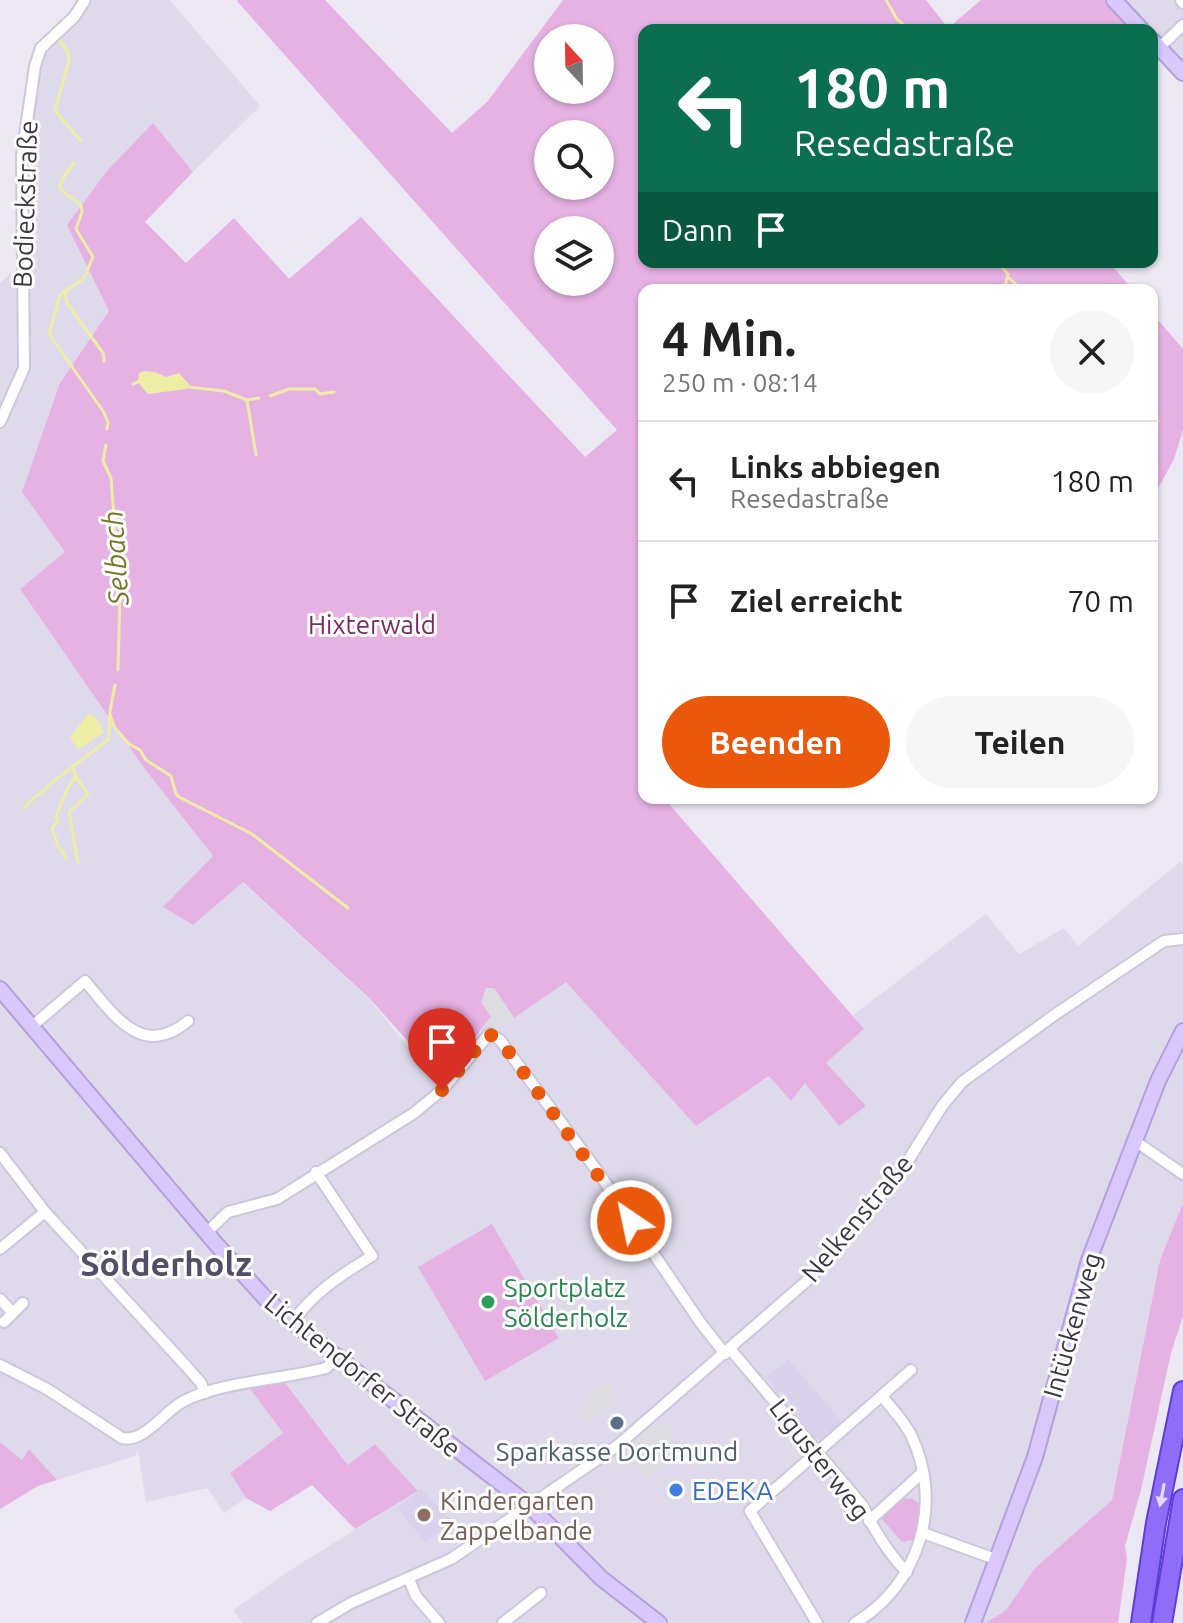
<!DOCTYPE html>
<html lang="de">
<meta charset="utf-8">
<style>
:root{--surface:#fff;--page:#f6f6f6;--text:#222;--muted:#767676;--line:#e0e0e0;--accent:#ea580c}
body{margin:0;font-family:Ubuntu,sans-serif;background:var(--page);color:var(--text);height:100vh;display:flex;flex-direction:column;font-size:30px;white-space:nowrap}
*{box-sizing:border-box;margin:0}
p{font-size:26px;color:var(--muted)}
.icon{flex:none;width:44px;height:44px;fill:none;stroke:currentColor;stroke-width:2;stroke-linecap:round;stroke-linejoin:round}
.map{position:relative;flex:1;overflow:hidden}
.details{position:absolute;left:638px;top:284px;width:520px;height:520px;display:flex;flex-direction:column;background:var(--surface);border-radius:16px;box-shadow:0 2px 6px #0004}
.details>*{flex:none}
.guide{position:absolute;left:638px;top:24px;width:520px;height:244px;border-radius:16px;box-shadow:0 2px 6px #0004;background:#0b6e4f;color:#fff;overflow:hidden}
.needle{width:52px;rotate:338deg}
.fabs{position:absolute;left:534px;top:24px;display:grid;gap:16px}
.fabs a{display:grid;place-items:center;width:80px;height:80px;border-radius:50%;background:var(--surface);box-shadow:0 2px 6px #0004;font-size:40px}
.pin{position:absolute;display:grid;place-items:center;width:68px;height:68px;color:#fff;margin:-82px -34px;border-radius:50% 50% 50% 0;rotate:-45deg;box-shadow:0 0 8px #0007}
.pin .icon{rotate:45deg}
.me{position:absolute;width:88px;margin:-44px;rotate:326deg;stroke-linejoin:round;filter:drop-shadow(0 0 6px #0008)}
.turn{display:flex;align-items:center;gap:28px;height:168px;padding:0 24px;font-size:36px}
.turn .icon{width:104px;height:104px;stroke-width:2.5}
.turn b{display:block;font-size:56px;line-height:68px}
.then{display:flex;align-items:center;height:76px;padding:0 24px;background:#0003;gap:16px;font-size:30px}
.round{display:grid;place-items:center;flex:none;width:84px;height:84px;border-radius:42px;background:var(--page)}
.overview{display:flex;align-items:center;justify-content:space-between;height:136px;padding:0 24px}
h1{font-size:48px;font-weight:700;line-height:60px}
.button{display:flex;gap:16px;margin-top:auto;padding:16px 24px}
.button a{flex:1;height:92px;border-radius:48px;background:var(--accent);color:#fff;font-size:32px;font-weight:700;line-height:92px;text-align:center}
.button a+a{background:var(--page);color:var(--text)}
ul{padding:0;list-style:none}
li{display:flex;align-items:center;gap:24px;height:120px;padding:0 24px;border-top:2px solid var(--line)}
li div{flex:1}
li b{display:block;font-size:30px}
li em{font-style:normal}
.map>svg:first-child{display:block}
.residential{fill:#dedaeb}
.education{fill:#dad2ec}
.green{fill:#e6b2e4;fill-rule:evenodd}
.parking{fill:#dddce1}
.water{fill:#eeeda6}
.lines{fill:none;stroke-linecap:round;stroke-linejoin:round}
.stream{stroke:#eeeda6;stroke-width:3}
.street-casing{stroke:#ccc7dc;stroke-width:14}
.secondary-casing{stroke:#b4a1dd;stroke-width:18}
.highway-casing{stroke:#5e3dd8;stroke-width:22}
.street{stroke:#fff;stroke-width:10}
.secondary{stroke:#dac8fd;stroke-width:14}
.highway{stroke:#8f6df8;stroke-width:18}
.oneway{fill:#e3dafd}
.route{stroke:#ea580c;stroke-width:14;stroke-dasharray:0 25.2}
.leisure-dot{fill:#2e9e5b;stroke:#fff;stroke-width:3}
.service-dot{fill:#5c6f8a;stroke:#fff;stroke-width:3}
.shop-dot{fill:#3f7fe0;stroke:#fff;stroke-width:3}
.education-dot{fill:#8d6e63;stroke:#fff;stroke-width:3}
.labels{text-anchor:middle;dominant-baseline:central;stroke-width:6;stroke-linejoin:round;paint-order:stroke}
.street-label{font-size:26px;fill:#393746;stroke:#fff}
.park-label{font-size:26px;fill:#762c67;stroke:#fff}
.leisure-label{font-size:26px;fill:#27864d;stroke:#fff;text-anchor:start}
.service-label{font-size:26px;fill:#4e5e75;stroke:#fff}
.shop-label{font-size:26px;fill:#366cbe;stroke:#fff;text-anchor:start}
.education-label{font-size:26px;fill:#785e54;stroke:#fff;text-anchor:start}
.water-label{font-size:28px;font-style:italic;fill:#777727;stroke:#fff}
.district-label{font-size:34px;font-weight:bold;fill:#534e68;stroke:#fff}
</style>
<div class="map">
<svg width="1183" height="1623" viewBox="0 0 1183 1623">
<rect width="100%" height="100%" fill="#ebe7f3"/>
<!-- residential -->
<g class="residential">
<polygon points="85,0 170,0 260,106 193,172 153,124 109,311 60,383 66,552 20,589 144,768 213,856 164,907 193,925 242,882 368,998 440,1086 485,1030 514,1018 566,981 696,1125 770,1076 805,1082 863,1029 853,1015 986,914 1019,954 1064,928 1078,946 1180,862 1183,865 1183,1203 1160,1260 1112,1500 1035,1568 1006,1610 986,1623 243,1623 233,1610 292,1569 418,1491 375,1444 349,1465 283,1380 248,1386 283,1433 230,1473 246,1498 224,1513 207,1488 146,1502 138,1451 135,1456 57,1480 30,1450 22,1460 0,1442 0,283 22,264 22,156 41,48"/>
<polygon points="1115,0 1183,0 1183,73 1152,40 1152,30 1142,30"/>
</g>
<!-- education -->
<g class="education">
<polygon points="788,1359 843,1423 824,1440 812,1438 789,1412 793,1407 790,1403 785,1406 780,1400 786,1395 782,1391 775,1394 770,1388 774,1385 767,1377"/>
<polygon points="421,1489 452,1521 425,1543 398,1508"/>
</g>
<!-- green -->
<g class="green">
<path d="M239,0H325L452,133L487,102L563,0H926L948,28L981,0H1106L1134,30H644V262H1109L1133,290H644V798H664L864,1029L826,1063L866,1106L839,1126L805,1083L791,1101L769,1076L696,1126L566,982L514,1018L494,988L491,1017L442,1079L369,998L243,882L193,925L163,907L213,856L144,768L20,589L65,552L22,492L60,383L109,311L67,225L107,171L153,123L193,172L145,222L186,263L234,218L289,279L361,217L585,457L617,430L237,1ZM548,38H600V90H548ZM548,134H600V186H548ZM548,230H600V282H548Z"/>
<polygon points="1152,313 1183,349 1183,430 1174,459 1152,500"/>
<polygon points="1183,1203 1183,1316 1171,1353 1141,1490 1125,1546 1127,1558 1118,1623 986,1623 1006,1610 1035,1568 1112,1500 1160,1260"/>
<polygon points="492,1224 559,1338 485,1381 418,1267"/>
<polygon points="283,1380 348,1465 375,1444 418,1491 355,1529 312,1485 270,1511 246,1498 230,1473 283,1433 248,1386"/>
<polygon points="0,1442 22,1460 29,1449 57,1480 38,1486 0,1509"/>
<polygon points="902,1498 913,1499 922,1506 916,1539 902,1542 880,1517"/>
</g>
<!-- parking -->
<g class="parking">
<polygon points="486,988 494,988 514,1018 489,1034 480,1030 491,1017 481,1002"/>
<polygon points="606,1382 616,1394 610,1399 614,1404 587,1424 578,1412 590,1403 587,1398"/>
<polygon points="660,1423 688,1455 682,1459 677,1454 648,1479 623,1449"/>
</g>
<!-- water -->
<g class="water">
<polygon points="143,371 155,372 166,377 179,373 190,385 186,389 148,394 138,382 139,373"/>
<polygon points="89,713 97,719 104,732 78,750 70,737"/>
</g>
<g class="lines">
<!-- stream -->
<g class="stream">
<polyline points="886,0 897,19 909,30"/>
<polyline points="58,39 68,52 69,60 55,111 81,141"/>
<path d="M74,163C52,192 57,186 81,205L82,212L76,229L93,257L84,278L60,295L49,334L103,411L108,422L107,429"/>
<polyline points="997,262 1008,274 1004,290"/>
<polyline points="1009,278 1022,290"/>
<polyline points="1100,290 1108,290"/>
<polyline points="65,293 67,303 103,353 104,361"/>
<polyline points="1152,359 1156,362"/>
<polyline points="133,384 138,382"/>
<polyline points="188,387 224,391 247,400"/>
<polyline points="270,396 289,389 315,389 320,394 334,392"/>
<polyline points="247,400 256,455"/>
<polyline points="247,400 259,398"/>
<polyline points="1152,411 1158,421"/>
<polyline points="106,445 103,461 111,478 120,591 118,670"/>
<polyline points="110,715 115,728 129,744 140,750 146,760 171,776 176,794 179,797 252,834 348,908"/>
<polyline points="76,777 88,794 69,812 78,863"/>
<path d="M24,808C31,797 43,794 50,784L109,739L110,711L115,685"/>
<path d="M67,859L58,846L52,828L58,821L56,816C61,804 68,784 76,776L73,768"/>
</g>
<!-- street casing -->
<g class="street-casing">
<g id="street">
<polyline points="1181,0 1183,3"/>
<polyline points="1159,48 1183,25"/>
<polyline points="0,422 24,368 22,156 35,66 41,48 74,17 85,0"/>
<path d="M31,1027L85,981C113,1014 142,1060 188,1021"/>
<polyline points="1135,1141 1183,1174"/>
<polyline points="0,1153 45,1212 187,1367 201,1383 205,1393"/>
<polyline points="206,1233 228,1212 277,1199 414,1113 442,1090 489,1034 500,1040 598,1172 700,1322 725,1354"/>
<polyline points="0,1249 45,1212"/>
<polyline points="0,1299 13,1313"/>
<polyline points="4,1322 23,1303"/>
<path d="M292,1322C316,1291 339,1276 372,1256L316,1172"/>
<path d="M730,1349L863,1506C872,1527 890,1556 907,1572"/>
<path d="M0,1365L47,1389L122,1438C145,1443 164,1411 184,1401C220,1382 285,1379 326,1368L338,1357"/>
<polyline points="869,1521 923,1472"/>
<polyline points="923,1533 998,1560"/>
<polyline points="409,1579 416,1596 439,1623"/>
<polyline points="317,1623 351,1603 451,1559 617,1446 809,1279 901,1172 942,1106 962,1082 1053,1016 1164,941 1183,939"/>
<polyline points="503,1623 541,1593"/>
<polyline points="817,1623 750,1511 911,1370"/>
<path d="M855,1623C920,1584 944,1503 911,1435C904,1421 892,1409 882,1396"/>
</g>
</g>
<!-- secondary casing -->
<g class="secondary-casing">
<g id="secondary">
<polyline points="1114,0 1142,30"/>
<polyline points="1152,40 1183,73"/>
<polyline points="0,989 216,1244 265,1298 292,1322 529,1505 601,1578 659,1623"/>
<polyline points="973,1623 1035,1457 1089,1260 1158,1081 1183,1031"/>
</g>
</g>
<!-- highway casing -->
<g class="highway-casing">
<g id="highway">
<polyline points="1141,1623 1156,1523 1183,1391"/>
<polyline points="1162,1623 1183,1499"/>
</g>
</g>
<!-- street -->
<use href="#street" class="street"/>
<!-- secondary -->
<use href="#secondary" class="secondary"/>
<!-- highway -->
<use href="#highway" class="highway"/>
</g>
<!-- one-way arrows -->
<defs><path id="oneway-solid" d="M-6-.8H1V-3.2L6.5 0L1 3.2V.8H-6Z" transform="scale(2)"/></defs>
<use class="oneway" href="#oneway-solid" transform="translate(1162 1495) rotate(101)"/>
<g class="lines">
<!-- route -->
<polyline class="route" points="442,1090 489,1034 500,1040 631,1221"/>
</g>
<!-- markers -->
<circle class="leisure-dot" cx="488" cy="1302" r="8"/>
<circle class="service-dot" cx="617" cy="1423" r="8"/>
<circle class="shop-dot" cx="676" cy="1490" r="8"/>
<circle class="education-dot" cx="424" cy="1515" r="8"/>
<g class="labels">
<!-- street labels -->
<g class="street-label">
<text transform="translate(25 204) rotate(-88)">Bodieckstraße</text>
<text transform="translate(857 1218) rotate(-50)">Nelkenstraße</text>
<text transform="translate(1072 1325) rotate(-74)">Intückenweg</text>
<text transform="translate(363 1375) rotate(39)">Lichtendorfer Straße</text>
<text transform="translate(820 1459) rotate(52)">Ligusterweg</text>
</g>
<!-- park labels -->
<g class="park-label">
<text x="372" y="624">Hixterwald</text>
</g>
<!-- leisure labels -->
<g class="leisure-label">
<text x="504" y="1287">Sportplatz<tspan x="504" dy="30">Sölderholz</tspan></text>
</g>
<!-- service labels -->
<g class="service-label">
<text x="617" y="1451">Sparkasse Dortmund</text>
</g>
<!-- shop labels -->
<g class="shop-label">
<text x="692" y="1490">EDEKA</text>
</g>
<!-- education labels -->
<g class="education-label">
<text x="440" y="1500">Kindergarten<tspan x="440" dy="30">Zappelbande</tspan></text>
</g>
<!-- water labels -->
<g class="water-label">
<text transform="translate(115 558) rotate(-94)">Selbach</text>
</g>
<!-- district labels -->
<g class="district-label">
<text x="166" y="1263">Sölderholz</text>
</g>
</g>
</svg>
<div class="fabs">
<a><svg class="needle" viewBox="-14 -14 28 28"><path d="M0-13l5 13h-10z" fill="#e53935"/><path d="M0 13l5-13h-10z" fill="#767676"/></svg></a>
<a><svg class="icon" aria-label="search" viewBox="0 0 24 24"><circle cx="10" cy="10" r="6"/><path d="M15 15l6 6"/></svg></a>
<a><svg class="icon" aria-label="layers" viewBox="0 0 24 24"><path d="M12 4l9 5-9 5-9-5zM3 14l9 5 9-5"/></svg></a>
</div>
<div class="pin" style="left:442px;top:1090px;background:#d93025"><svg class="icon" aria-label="arrive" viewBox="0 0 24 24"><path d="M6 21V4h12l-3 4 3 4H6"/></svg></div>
<svg class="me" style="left:631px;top:1221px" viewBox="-20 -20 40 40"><circle r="17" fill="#ea580c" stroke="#fff" stroke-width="3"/><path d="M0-11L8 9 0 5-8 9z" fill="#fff"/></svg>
<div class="guide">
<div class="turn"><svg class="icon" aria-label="left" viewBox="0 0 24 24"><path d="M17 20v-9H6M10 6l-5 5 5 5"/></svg><div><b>180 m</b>Resedastraße</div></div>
<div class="then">Dann<svg class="icon" aria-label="arrive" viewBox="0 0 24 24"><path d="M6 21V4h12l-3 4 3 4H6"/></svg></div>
</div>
<section class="details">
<div class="overview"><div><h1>4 Min.</h1><p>250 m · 08:14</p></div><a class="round"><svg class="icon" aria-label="close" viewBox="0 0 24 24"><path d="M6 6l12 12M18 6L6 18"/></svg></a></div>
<ul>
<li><svg class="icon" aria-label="left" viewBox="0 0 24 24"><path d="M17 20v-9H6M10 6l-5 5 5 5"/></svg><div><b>Links abbiegen</b><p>Resedastraße</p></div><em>180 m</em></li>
<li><svg class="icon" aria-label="arrive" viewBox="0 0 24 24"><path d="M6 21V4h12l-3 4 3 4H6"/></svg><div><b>Ziel erreicht</b></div><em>70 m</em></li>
</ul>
<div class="button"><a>Beenden</a><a>Teilen</a></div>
</section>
</div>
